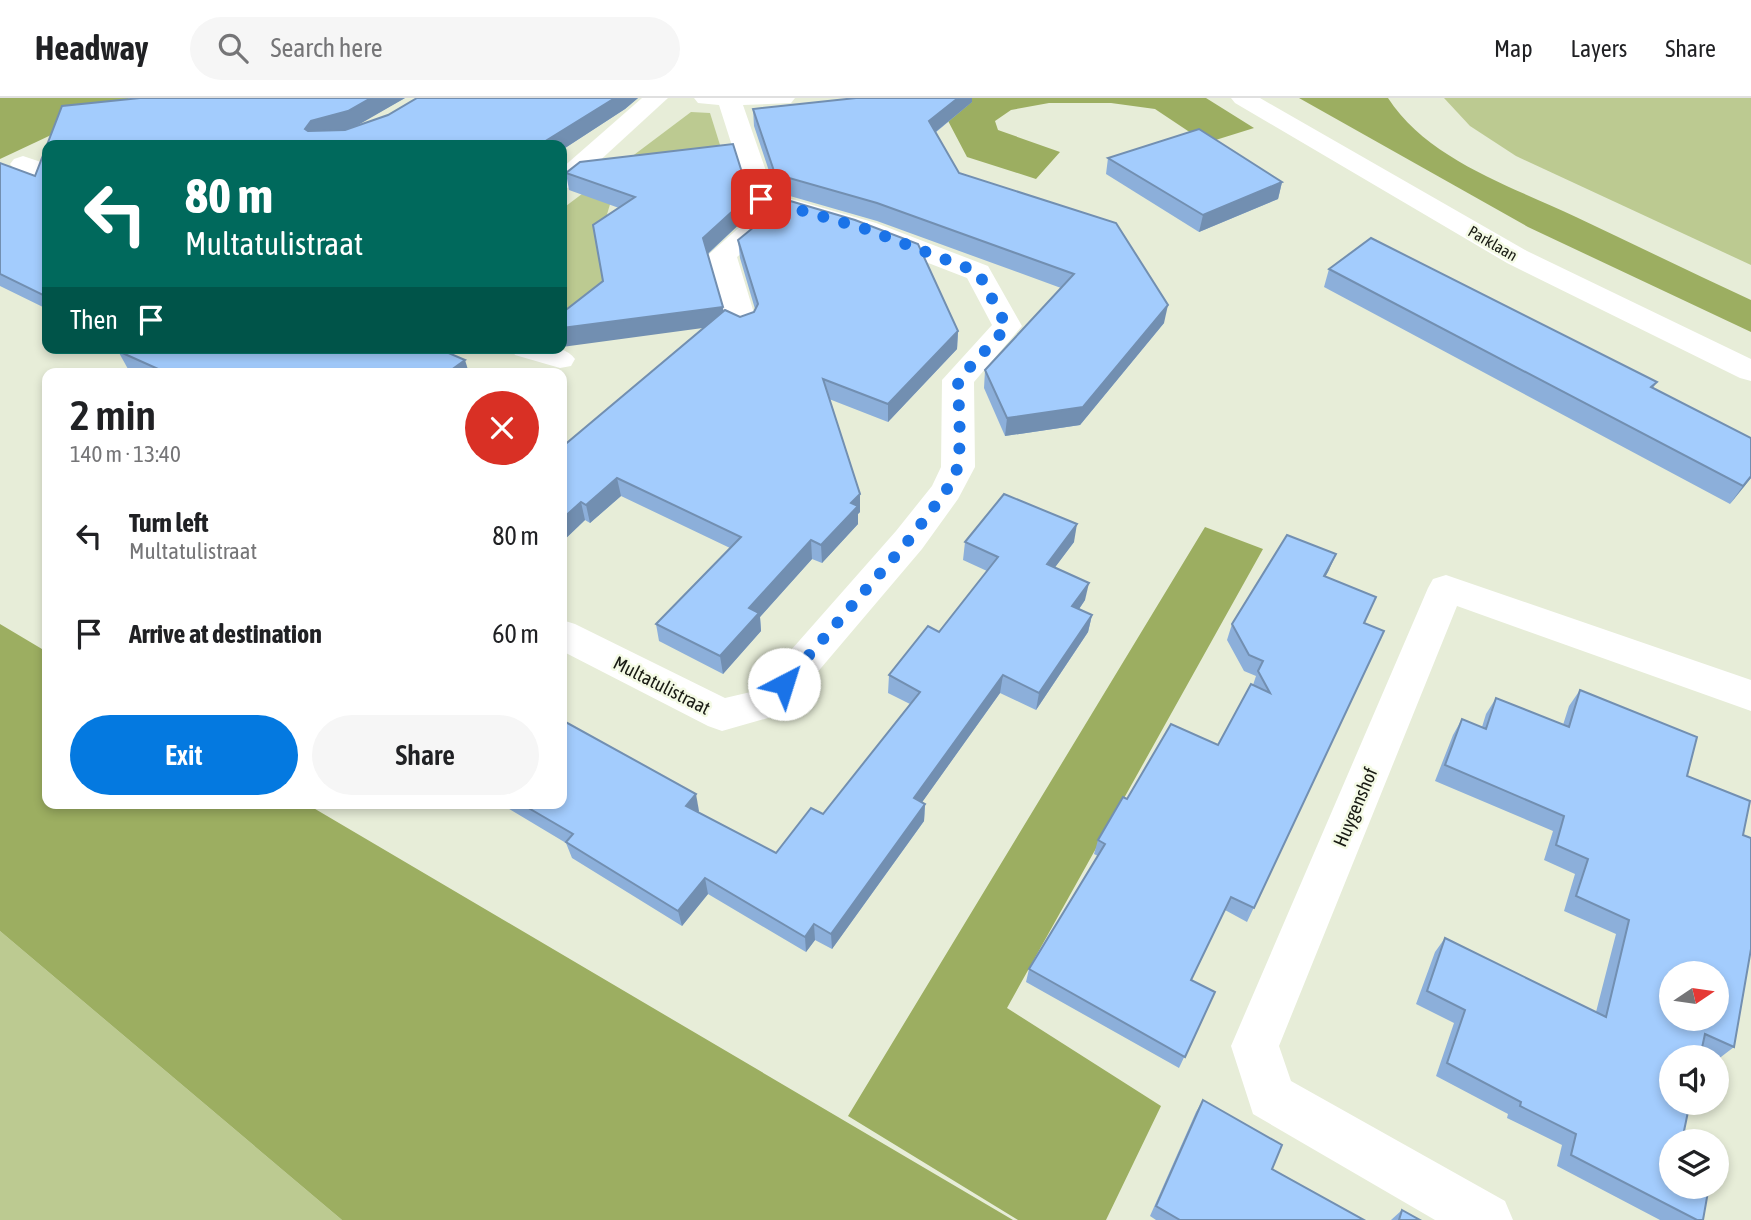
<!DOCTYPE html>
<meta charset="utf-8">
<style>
:root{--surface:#fff;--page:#f6f6f6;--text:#202124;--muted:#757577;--line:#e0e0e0;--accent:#0479e0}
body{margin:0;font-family:"Asap Condensed",sans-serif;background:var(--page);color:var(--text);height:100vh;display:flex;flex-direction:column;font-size:26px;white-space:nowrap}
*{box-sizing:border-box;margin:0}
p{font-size:23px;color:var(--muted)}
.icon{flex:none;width:38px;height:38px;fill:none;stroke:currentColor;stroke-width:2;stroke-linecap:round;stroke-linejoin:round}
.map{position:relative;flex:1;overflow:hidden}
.panel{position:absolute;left:42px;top:270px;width:525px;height:441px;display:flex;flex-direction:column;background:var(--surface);border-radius:14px;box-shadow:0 4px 10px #0003}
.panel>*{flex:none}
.guide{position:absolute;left:42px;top:42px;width:525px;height:214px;border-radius:14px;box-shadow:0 4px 10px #0003;background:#00695c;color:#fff;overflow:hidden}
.needle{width:46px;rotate:77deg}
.tools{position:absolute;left:1659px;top:863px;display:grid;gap:14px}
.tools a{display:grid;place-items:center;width:70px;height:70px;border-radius:50%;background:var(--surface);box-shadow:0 4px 10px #0003;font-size:35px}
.pin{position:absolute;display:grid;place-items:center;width:60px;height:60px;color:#fff;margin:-30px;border-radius:14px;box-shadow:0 4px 10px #0006}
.me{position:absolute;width:77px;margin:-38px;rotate:40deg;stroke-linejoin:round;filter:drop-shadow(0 0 5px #0008)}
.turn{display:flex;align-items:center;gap:24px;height:147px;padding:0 28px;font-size:32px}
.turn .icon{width:91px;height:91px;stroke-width:2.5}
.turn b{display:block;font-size:49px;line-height:60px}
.then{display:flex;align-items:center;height:66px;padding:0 28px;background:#0003;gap:14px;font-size:26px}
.round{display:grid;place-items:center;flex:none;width:74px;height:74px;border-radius:37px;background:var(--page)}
.headline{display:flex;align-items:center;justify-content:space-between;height:119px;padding:0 28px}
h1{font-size:42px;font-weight:600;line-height:52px}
.action{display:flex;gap:14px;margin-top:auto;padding:14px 28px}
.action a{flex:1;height:80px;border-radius:42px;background:var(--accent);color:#fff;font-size:28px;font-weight:600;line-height:80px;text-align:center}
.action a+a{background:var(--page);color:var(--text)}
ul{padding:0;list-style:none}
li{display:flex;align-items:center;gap:21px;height:98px;padding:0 28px}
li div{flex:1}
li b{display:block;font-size:26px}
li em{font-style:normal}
header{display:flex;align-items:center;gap:42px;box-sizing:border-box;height:98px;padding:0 35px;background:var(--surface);border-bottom:2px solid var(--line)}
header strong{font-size:33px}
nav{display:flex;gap:38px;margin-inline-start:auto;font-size:24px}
.search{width:490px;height:63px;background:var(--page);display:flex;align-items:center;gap:18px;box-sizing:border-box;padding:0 24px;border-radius:38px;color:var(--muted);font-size:26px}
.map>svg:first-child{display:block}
.green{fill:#bcca91}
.forest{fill:#9cae61}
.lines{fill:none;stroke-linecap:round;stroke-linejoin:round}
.street{fill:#fff;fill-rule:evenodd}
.secondary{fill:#fff;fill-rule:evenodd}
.wall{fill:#8cafda}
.shaded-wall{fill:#728fb1}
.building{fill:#a3ccfd;stroke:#728fb1;stroke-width:2;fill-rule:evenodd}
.route{stroke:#1a73e8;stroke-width:12;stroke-dasharray:0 21.6}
.labels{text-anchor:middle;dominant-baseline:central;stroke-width:5;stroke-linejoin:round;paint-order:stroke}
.far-street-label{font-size:16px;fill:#191b14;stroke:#f4fae5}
.street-label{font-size:19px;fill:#191b14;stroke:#f4fae5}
</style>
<header>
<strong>Headway</strong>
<div class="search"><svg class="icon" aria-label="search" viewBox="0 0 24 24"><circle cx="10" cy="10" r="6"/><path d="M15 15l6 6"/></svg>Search here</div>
<nav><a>Map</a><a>Layers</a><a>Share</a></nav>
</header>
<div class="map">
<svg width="1751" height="1122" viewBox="0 0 1751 1122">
<rect width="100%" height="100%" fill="#e7edd8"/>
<!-- green -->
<g class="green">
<polygon points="1444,0 1751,0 1751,167 1516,58 1470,28"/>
<polygon points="691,14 710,15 720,47 644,78 611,103 599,143 607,197 562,245 562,111"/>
<polygon points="0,833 342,1122 0,1122"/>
</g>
<!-- forest -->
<g class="forest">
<polygon points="0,0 130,0 0,61"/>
<polygon points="936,0 1206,0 1254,30 1206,45 1155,11 1111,5 1049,5 1011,12 995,23 998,32 1060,54 1036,81 967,59"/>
<path d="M1299,0H1388C1428,62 1513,89 1576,119C1635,147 1693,175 1751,202V234L1528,129Z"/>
<polygon points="1205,429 1263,451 1007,910 1161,1008 1106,1122 1018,1122 848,1018"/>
<polygon points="0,526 47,554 47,705 305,705 1013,1122 342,1122 0,833"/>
</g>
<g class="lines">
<!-- street -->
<g class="street">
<polygon points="642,0 668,0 571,89 562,91 562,70"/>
<polygon points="694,0 795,0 791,5 743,7 774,96 876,125 988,168 1022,228 974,284 975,369 958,401 922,451 782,616 722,633 708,628 562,553 562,522 575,526 725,600 755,593 896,433 932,388 941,369 942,282 992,227 967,180 856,137 777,114 779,121 775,127 737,159 757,225 753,231 742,234 731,231 727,225 708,157 751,119 749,101 719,7 698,5"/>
<polygon points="23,58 47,66 47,83 14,71 10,66 14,61"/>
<path d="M511,250C530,250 564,244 575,261L571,268L560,270L515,257Z"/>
<polygon points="1446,477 1751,582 1751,613 1457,508 1279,948 1291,983 1505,1103 1513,1122 1435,1122 1253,1016 1231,948 1428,490 1433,481"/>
</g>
<!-- secondary -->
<polygon class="secondary" points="1231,0 1260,0 1527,153 1751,261 1751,283 1740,280 1507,165 1235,5"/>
</g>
<!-- wall -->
<g class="wall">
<polygon points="140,0 405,0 355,28 388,17 417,0 638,0 625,11 562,52 562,47 47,47 47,211 0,188 0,65 35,78 62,8"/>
<polygon points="972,4 935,35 959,75 1164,225 1080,327 1005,338 984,290 985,272 1061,190 877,123 776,94 754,28 753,11"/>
<polygon points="1108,60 1282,84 1278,101 1199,134 1106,76"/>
<polygon points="566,75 748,118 708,156 723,214 740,219 754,214 755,211 740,160 738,142 958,233 957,251 888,324 829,301 860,396 860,414 858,416 858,426 822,465 812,461 760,519 761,533 723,576 659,543 656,526 730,450 621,398 590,425 585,422 562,444 562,349 705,229 603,183 619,110 569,92"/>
<polygon points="1329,171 1657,284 1653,290 1751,380 1730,406 1324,189"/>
<polygon points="118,253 469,275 137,275 128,271"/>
<polygon points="965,444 1074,444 1055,469 1085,502 1079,511 1092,517 1088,534 1036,612 1000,595 922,704 925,706 924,723 832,851 815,842 806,854 708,796 682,828 572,760 566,745 499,705 562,705 699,713 698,714 776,755 823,716 910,606 888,595 889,577 939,534 987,473 963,462"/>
<polygon points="1329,472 1325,479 1364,525 1384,533 1247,824 1225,812 1191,882 1215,894 1179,970 1026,884 1029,871 1098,758 1094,756 1098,742 1127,701 1218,647 1253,587 1256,578 1244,573 1227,542 1232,526"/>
<polygon points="1580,592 1687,678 1743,737 1734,949 1717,962 1717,959 1710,959 1701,955 1684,1033 1703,1122 1660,1122 1557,1068 1562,1047 1507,1020 1508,1016 1436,978 1454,925 1416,906 1435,854 1445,840 1596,914 1616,836 1564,813 1575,776 1544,762 1553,733 1435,683 1453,637 1462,621 1482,629 1486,616 1496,600 1563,627 1569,608"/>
<polygon points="1203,1002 1272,1071 1364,1122 1156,1122 1150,1118 1196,1014"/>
<polygon points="1402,1112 1420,1122 1391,1122"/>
</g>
<!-- shaded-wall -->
<g class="shaded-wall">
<polygon points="371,0 405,0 353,30 317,39 305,31 311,23"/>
<polygon points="615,0 638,0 625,11 562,52 562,47 539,47"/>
<polygon points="958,0 972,0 972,4 928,40 929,23"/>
<polygon points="1282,84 1278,101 1199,134 1203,117"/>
<polygon points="747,100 748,118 705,158 703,140"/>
<polygon points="1168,207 1164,225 1080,327 1005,338 1007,320"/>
<polygon points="723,209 725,227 562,249 562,230"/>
<polygon points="958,233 957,251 888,324 888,306"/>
<polygon points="465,262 469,275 447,275"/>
<polygon points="1751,378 1751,380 1730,406 1743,388"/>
<polygon points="617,380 621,398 590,425 586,407"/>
<polygon points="860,396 860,414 858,416 858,426 822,465 821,447 851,405"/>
<polygon points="581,404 585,422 562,444 562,421"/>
<polygon points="1077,426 1074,444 1044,484 1047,466"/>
<polygon points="811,442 812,461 760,519 761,533 723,576 720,558 749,510"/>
<polygon points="1336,456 1329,472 1317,494 1324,478"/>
<polygon points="1089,485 1085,502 1069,526 1072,508"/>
<polygon points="1092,517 1088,534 1036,612 1039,595"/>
<polygon points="1003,577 1000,595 913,717 914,700"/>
<polygon points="696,696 699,713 690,724 686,708"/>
<polygon points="925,706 924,723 832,851 831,836"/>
<polygon points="705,780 708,796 682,828 678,813"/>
<polygon points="814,826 815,842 806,854 805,839"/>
</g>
<!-- building -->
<g class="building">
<polygon points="140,0 371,0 348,13 311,23 305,31 308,33 345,32 388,17 417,0 615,0 539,47 47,47 47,199 0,176 0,65 35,78 62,8"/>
<polygon points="856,0 958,0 929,23 959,75 1116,125 1168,207 1083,309 1007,320 985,272 1074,176 877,105 775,76 753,11"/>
<polygon points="1199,31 1282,84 1203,117 1108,60"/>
<polygon points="733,46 745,84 747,100 703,140 723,209 562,230 562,215 603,183 593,127 635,99 566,75 580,64"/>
<polygon points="780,100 855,122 918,146 958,233 888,306 823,281 860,396 851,405 858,408 821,447 811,442 749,510 759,515 720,558 656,526 741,439 617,380 586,407 581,404 562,421 562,349 725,212 740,219 754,214 758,206 738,142 776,111"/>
<polygon points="1371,140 1657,284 1651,289 1751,340 1751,378 1743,388 1329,171"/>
<polygon points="123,250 437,250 465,262 447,275 167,275 118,253"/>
<polygon points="1004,396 1077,426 1047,466 1089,485 1072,508 1092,517 1039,595 1003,577 914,700 925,706 831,836 814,826 805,839 705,780 678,813 566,744 573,736 520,705 562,705 562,622 696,696 686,708 776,755 811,710 823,716 920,594 889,577 928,528 939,534 998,459 965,444"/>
<polygon points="1287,437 1336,456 1324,478 1376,499 1364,525 1384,533 1254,810 1231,799 1191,882 1215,894 1185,959 1029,871 1105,746 1098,742 1123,699 1127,701 1171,626 1218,647 1251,586 1270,595 1258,573 1263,563 1249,557 1232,526"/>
<path d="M1580,592L1697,639L1687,678L1750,703L1743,737L1751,740V851L1734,949L1705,936L1700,959H1671V1004H1690L1684,1033L1705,1043H1671V1088H1709L1703,1122H1697L1571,1057L1576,1036L1520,1008L1521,1004L1447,965L1465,912L1427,893L1445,840L1606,919L1629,822L1576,798L1588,761L1556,747L1564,718L1445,667L1462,621L1486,631L1496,600L1569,629ZM1671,875H1717V920H1671Z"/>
<polygon points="1203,1002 1282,1047 1272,1071 1364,1122 1180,1122 1156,1108"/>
<polygon points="1402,1112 1420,1122 1399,1122"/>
</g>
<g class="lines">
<!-- route -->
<polyline class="route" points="761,101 866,131 978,174 1007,229 958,282 960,342 958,369 946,393 909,442 784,586"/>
</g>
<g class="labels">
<!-- far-street labels -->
<g class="far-street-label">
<text transform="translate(1493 145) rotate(30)">Parklaan</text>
</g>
<!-- street labels -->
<g class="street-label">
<text transform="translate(662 587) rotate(27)">Multatulistraat</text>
<text transform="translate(1355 709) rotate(-67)">Huygenshof</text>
</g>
</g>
</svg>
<div class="tools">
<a><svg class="needle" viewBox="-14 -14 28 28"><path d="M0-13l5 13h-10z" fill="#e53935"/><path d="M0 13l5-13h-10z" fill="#757577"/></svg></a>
<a><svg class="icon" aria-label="sound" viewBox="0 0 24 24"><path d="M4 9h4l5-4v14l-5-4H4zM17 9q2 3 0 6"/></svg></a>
<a><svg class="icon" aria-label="layers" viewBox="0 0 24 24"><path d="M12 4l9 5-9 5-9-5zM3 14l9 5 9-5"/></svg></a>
</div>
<div class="pin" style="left:761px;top:101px;background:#d93025"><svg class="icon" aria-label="arrive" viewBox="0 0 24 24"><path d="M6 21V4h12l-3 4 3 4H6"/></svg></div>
<svg class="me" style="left:784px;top:586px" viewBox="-20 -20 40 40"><circle r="19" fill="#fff"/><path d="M0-13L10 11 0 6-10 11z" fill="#1a73e8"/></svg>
<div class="guide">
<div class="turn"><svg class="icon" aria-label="left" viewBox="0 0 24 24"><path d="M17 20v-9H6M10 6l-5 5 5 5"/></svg><div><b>80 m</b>Multatulistraat</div></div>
<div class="then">Then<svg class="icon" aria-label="arrive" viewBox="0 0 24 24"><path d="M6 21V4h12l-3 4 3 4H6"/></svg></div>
</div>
<section class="panel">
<div class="headline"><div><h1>2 min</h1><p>140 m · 13:40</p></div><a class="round" style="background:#d93025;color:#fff"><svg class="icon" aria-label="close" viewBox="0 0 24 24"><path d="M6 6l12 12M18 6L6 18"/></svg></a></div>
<ul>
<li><svg class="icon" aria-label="left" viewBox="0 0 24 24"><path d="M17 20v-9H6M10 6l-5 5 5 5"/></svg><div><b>Turn left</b><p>Multatulistraat</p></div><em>80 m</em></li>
<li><svg class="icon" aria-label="arrive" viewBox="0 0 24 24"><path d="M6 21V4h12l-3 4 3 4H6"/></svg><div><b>Arrive at destination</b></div><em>60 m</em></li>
</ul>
<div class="action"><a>Exit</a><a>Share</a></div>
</section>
</div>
